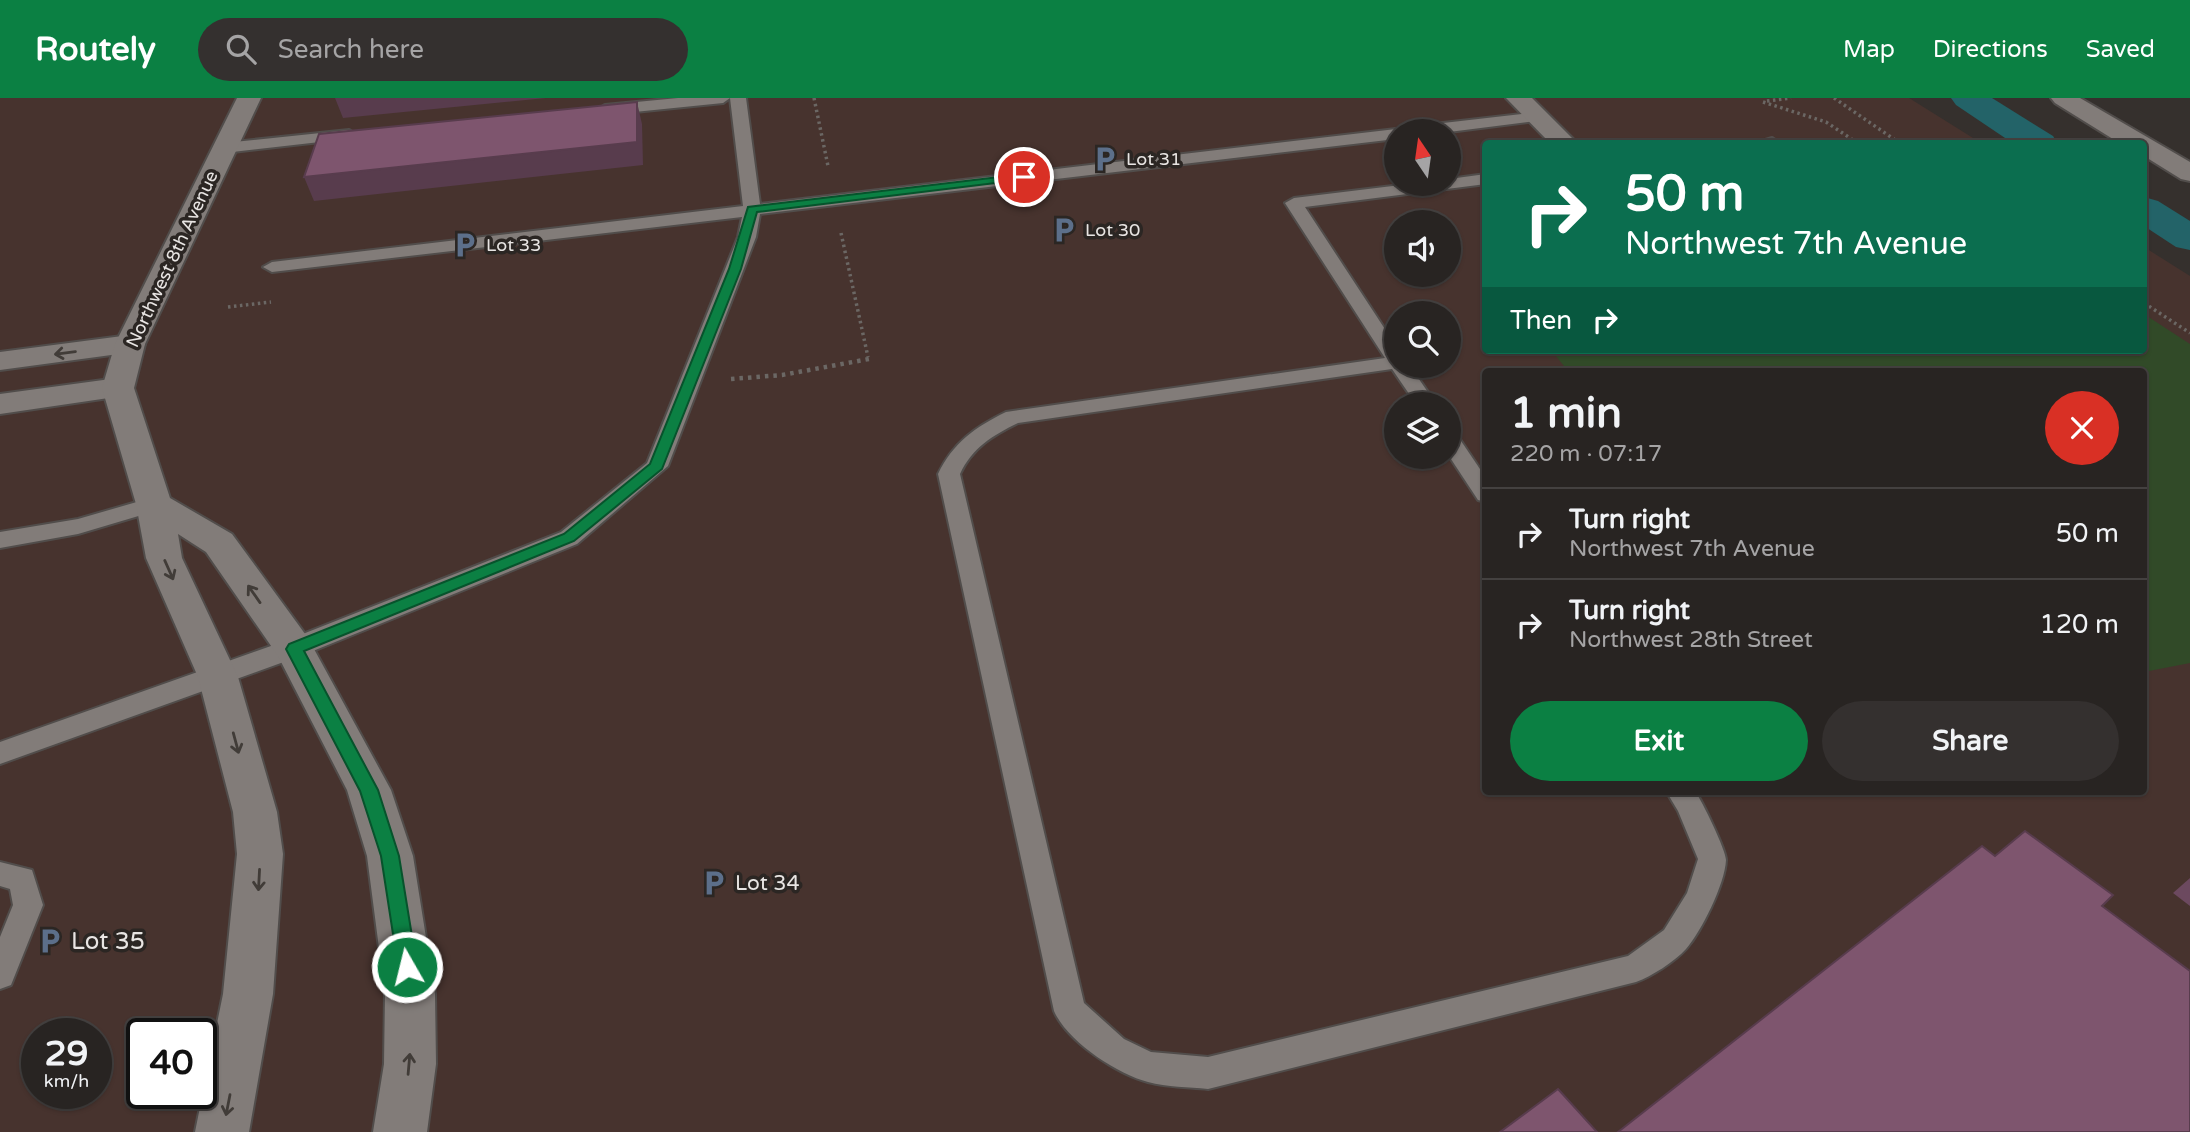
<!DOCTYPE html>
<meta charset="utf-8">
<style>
:root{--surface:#282422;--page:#34302f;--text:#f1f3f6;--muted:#a5a4a5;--line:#444140;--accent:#0b8043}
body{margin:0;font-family:"Varela Round",sans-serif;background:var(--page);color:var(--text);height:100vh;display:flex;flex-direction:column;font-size:26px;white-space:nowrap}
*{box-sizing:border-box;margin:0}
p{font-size:23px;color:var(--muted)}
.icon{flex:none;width:38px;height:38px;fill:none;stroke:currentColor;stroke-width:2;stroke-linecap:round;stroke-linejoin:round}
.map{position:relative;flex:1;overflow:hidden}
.drawer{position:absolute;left:1482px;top:270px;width:665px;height:427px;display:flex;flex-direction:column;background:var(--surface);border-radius:7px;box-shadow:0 2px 5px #0004,0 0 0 2px var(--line)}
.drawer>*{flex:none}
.guide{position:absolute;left:1482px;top:42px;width:665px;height:214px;border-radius:7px;box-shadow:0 2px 5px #0004,0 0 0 2px var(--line);background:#0b6e4f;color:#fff;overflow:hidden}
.needle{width:46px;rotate:347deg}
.fabs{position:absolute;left:1384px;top:21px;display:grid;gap:14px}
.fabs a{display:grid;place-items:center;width:77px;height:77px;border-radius:50%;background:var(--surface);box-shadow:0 2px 5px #0004,0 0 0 2px var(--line);font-size:35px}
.speed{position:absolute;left:21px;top:920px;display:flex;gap:14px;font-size:35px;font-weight:700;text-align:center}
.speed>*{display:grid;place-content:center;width:91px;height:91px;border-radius:50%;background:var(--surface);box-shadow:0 2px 5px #0004,0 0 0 2px var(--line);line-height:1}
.speed small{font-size:18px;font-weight:400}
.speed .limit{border:4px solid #111;border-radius:10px;background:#fff;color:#111}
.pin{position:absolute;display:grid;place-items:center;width:60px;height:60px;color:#fff;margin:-30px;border:4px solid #fff;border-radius:50%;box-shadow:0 2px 7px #0007}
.me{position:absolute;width:77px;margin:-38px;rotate:352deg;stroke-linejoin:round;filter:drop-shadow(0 0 5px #0008)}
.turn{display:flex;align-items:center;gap:24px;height:147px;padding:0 28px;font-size:32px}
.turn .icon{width:91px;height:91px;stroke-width:2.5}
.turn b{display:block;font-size:49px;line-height:60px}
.then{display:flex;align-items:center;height:66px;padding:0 28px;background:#0003;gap:14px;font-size:26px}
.round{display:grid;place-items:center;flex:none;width:74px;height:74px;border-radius:37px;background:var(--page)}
.overview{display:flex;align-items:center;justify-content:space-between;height:119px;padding:0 28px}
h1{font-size:42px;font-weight:700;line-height:52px}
.action{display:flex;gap:14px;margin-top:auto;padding:14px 28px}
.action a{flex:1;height:80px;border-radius:42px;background:var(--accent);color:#fff;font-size:28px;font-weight:700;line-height:80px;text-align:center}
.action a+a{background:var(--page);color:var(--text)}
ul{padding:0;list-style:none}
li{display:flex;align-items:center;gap:21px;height:91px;padding:0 28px;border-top:2px solid var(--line)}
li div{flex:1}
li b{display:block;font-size:26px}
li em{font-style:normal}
header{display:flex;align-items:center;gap:42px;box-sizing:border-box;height:98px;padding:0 35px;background:var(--accent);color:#fff}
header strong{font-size:33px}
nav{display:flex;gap:38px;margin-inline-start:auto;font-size:24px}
.search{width:490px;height:63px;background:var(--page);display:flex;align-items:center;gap:18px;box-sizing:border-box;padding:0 24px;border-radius:38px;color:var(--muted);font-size:26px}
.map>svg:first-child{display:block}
.education{fill:#47332e;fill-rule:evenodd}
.green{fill:#314a28}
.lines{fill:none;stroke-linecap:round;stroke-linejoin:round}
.canal{fill:#236368;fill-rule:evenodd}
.service-casing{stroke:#514d4b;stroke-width:4}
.minor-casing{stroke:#514d4b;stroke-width:4}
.tertiary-casing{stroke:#514d4b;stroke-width:4}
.path-far1{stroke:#6b6764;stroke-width:3.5;stroke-dasharray:2.5 3.5;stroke-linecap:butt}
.path{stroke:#6b6764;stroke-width:4.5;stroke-dasharray:3.5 5;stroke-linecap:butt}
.service{fill:#827c79;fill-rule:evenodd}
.minor{fill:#827c79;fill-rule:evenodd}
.tertiary{fill:#827c79;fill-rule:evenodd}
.wall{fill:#6c495f}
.shaded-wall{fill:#583c4d}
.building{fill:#7e556e;stroke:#583c4d;stroke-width:2}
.oneway{stroke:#413c38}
.route{fill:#0b8043;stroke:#07532c;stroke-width:2}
.labels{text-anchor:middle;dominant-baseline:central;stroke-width:7;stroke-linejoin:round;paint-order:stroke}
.far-poi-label{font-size:18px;fill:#e8e5e3;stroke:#2b2623;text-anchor:start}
.far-street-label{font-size:18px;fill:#e8e5e3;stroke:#2b2623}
.poi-label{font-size:21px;fill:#e8e5e3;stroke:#2b2623;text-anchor:start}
.near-poi-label{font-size:24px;fill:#e8e5e3;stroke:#2b2623;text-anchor:start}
</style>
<header>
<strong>Routely</strong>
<div class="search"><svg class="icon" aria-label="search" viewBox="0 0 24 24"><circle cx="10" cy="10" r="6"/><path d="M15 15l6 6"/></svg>Search here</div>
<nav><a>Map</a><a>Directions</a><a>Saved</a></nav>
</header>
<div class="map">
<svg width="2190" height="1034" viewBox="0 0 2190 1034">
<rect width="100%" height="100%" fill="#35302d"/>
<!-- education -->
<path class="education" d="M0,0H1909L1981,45L1486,46V252H2144V149L2190,178V1034H0ZM1396,33H1449V86H1396ZM1396,124H1449V177H1396ZM1396,215H1449V268H1396ZM1486,273H2144V693H1486ZM1396,306H1449V359H1396ZM37,936H96V996H37ZM142,936H201V996H142Z"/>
<!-- green -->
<polygon class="green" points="2144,216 2190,246 2190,565 2144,574 2144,273 1568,273 1551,252 2144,252"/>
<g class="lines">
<!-- canal -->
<g class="canal">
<polygon points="1951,0 1992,0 2053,38 2058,46 2014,46 1956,7"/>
<polygon points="2144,99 2158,103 2190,123 2190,152 2176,149 2144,128"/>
</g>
<!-- service casing -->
<g class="service-casing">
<g id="service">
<polygon points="678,0 746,0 760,106 1396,31 1402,33 1396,33 1396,41 760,116 756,139 668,368 577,446 303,557 0,666 0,644 285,543 561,434 647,365 738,139 742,119 272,174 263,169 272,164 743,108 730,0 723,5 605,17 597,12 605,7"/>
<polygon points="1539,14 1544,16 1547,19 1544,22 1449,34 1409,33 1417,28"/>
<polygon points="349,32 357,37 355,40 224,55 216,50 224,45"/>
<polygon points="1772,40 1780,45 1760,46 1762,43"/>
<path d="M1486,76V86L1305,109L1396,248V268H1410L1436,306H1416L1392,271L1018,325C993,337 972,350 960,376L1084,905L1124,941L1151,954L1208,959L1628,858L1664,832L1687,795L1698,761L1678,713L1666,693H1695C1702,703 1726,752 1726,762C1725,786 1701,834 1686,851C1674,864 1652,878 1636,884L1208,991C1189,989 1167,989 1148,984C1117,976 1067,943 1054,913L938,376C953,345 975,329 1006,314L1385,260L1285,105L1294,100L1409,86H1449V81Z"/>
<polygon points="1449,335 1457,337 1486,380 1486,404 1478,402 1449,358"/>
<polygon points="154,399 162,401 165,406 162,411 78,436 0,450 0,434 78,421"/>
<polygon points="0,764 32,772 43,807 11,887 0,891 0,839 13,807 10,791 0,788"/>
</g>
</g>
<!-- minor casing -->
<g class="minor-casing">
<g id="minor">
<polygon points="1506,0 1532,0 1578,46 1551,46"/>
<polygon points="130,237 141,239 145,246 141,253 0,272 0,254"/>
<polygon points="118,280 129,283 134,290 129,297 0,316 0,296"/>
</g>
</g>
<!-- tertiary casing -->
<g class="tertiary-casing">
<g id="tertiary">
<polygon points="237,0 261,0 145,246 134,290 170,400 232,436 308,540 391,692 413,758 435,896 436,966 427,1034 373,1034 384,966 385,896 367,758 347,692 278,558 206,454 178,436 182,460 238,579 277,714 283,756 273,896 249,1034 195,1034 223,896 237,756 233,714 198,579 146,460 136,406 102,290 115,246"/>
<polygon points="2051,0 2080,0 2190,64 2190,83 2181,81 2144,58 2144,46 2121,46 2055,5"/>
</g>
</g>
<!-- path-far1 -->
<g class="path-far1">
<polyline points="814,0 828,68"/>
<polyline points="1834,0 1901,46"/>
<polyline points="1767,3 1791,0"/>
<polyline points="1763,4 1826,24 1859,46"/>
<polyline points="841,135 868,259"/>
<polyline points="2144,205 2190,235"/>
<polyline points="228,209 271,204"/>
</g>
<!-- path -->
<polyline class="path" points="731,281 782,277 869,261 868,257"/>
<!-- service -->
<use href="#service" class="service"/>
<!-- minor -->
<use href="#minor" class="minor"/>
<!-- tertiary -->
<use href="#tertiary" class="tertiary"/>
</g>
<!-- wall -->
<polygon class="wall" points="2190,780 2190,808 2173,795"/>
<!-- shaded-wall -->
<g class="shaded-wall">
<polygon points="335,0 546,0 343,20"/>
<polygon points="637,4 642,26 643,67 314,103 304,79"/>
</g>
<!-- building -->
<g class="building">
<polygon points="637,4 637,44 304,79 319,36"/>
<polygon points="2025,733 2113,797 2102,808 2190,873 2190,1034 1618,1034 1982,748 1995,758"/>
<polygon points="1558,991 1597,1034 1500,1034"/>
</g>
<!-- one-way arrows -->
<defs><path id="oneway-shaft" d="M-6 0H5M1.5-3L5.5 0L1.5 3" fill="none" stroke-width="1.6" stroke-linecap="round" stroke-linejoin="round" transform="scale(1.75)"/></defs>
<g class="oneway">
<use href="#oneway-shaft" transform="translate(65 255) rotate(173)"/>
<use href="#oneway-shaft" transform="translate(169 472) rotate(66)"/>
<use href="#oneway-shaft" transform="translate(254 496) rotate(-125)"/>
<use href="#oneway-shaft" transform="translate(236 645) rotate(75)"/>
<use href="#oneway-shaft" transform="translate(259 782) rotate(93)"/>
<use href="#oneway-shaft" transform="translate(409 966) rotate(-85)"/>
<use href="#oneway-shaft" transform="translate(228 1007) rotate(101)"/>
</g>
<!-- route -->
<polygon class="route" points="1024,76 1028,76 1028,81 757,114 741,171 662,371 574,443 304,553 378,692 399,758 417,869 414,875 407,878 399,875 381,758 360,693 286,551 289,546 564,436 650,366 729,171 748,109"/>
<!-- icons -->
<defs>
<g id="parking-bare" transform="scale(2.1)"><path d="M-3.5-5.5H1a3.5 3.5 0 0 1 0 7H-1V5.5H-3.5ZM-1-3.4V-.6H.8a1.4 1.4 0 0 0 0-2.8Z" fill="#5c6f8a" stroke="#2b2623" stroke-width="2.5" paint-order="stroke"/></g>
</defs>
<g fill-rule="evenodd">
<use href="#parking-bare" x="1105" y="61"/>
<use href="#parking-bare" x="1064" y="132"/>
<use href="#parking-bare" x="465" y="147"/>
<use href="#parking-bare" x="714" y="785"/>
<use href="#parking-bare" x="50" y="843"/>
</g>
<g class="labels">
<!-- far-poi labels -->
<g class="far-poi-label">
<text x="1126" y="61">Lot 31</text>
<text x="1085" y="132">Lot 30</text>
<text x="486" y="147">Lot 33</text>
</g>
<!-- far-street labels -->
<g class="far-street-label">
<text transform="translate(172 161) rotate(-65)">Northwest 8th Avenue</text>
</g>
<!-- poi labels -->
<g class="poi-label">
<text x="735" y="785">Lot 34</text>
</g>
<!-- near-poi labels -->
<g class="near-poi-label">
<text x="71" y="843">Lot 35</text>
</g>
</g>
</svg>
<div class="fabs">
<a><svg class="needle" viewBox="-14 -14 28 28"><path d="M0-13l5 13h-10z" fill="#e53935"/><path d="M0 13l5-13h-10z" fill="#a5a4a5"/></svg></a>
<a><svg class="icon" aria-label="sound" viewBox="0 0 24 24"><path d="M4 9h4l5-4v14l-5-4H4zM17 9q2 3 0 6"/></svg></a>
<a><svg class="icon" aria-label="search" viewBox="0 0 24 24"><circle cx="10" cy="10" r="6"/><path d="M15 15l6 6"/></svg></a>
<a><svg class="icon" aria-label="layers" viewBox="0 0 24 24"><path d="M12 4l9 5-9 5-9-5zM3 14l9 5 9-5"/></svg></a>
</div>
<div class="speed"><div>29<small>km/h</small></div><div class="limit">40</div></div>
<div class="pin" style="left:1024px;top:79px;background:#d93025"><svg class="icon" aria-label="arrive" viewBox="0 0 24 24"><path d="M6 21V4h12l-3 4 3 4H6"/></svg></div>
<svg class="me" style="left:407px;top:869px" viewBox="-20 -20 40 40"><circle r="17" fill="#0b8043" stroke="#fff" stroke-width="3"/><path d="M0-11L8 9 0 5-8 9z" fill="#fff"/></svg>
<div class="guide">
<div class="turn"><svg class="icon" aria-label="right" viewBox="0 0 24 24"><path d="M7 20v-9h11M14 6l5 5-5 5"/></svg><div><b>50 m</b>Northwest 7th Avenue</div></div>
<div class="then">Then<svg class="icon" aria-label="right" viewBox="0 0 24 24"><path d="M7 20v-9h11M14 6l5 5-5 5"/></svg></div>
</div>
<section class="drawer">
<div class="overview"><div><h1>1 min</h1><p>220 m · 07:17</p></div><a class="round" style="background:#d93025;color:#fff"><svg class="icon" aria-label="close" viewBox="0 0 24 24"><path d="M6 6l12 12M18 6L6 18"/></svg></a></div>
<ul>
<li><svg class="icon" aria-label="right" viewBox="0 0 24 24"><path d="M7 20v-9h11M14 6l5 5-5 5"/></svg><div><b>Turn right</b><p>Northwest 7th Avenue</p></div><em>50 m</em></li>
<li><svg class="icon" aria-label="right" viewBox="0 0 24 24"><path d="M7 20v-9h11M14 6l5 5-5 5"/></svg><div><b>Turn right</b><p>Northwest 28th Street</p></div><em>120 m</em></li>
</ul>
<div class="action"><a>Exit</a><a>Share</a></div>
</section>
</div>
